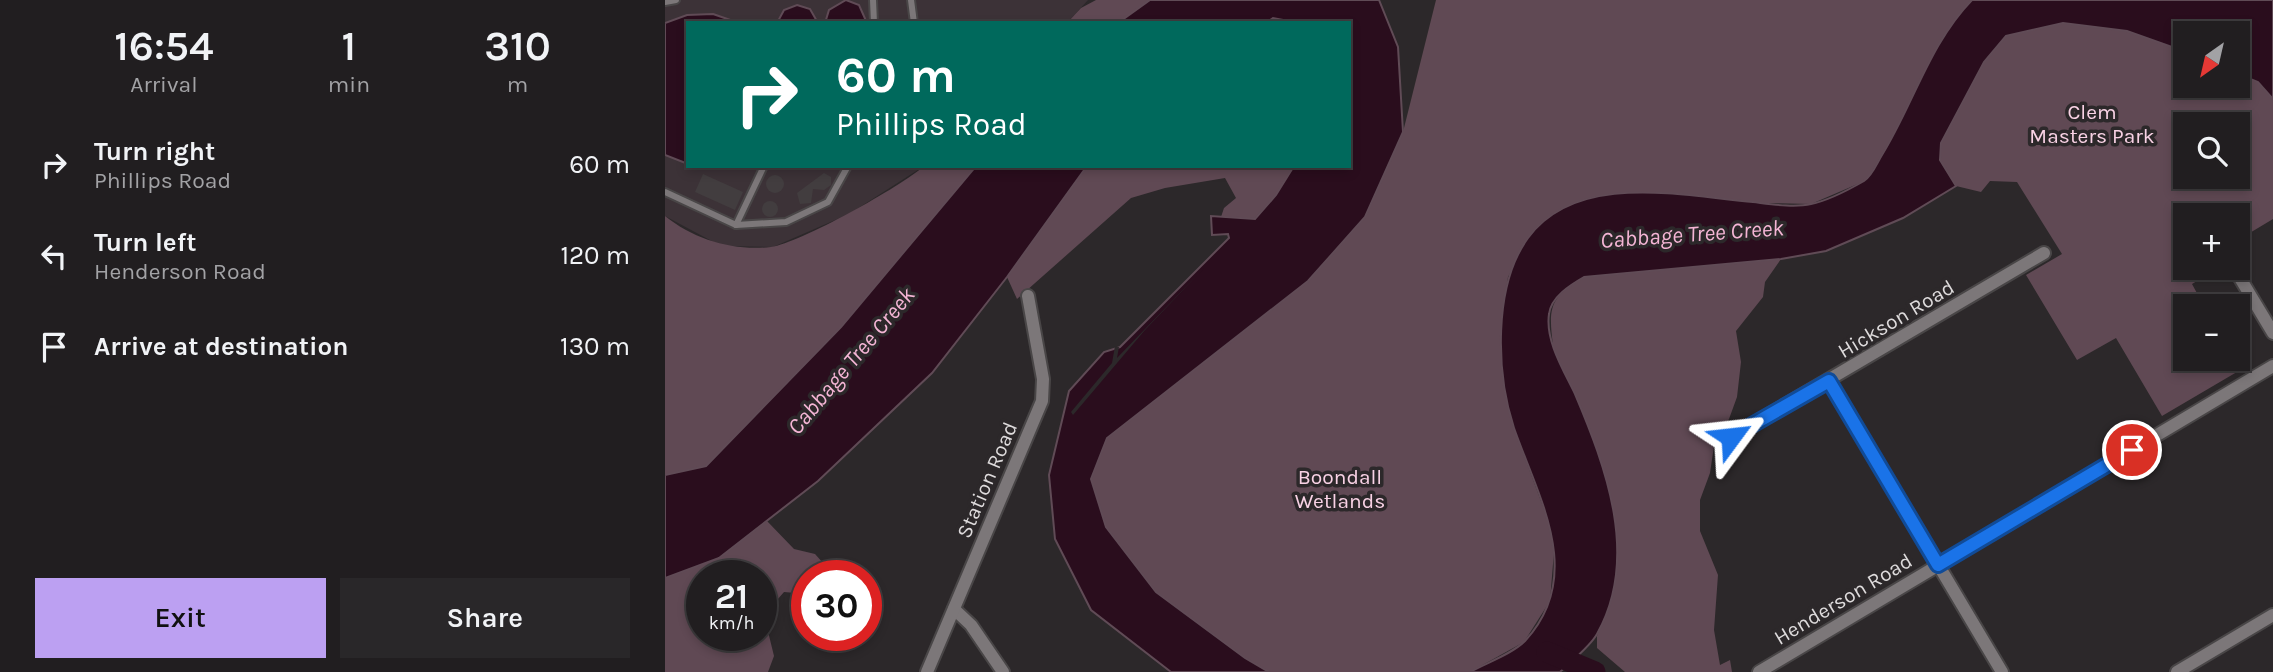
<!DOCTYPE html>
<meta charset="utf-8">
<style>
:root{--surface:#211e20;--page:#292729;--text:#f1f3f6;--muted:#a2a2a5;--line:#3e3c3e;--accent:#bca0f2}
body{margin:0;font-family:Karla,sans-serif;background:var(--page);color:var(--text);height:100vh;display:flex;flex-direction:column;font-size:26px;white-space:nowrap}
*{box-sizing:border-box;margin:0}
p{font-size:23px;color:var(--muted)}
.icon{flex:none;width:38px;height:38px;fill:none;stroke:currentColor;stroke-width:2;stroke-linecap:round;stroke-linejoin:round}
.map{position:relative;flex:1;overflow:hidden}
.panel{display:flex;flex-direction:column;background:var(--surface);width:665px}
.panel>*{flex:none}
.banner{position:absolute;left:21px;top:21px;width:665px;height:147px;border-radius:0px;box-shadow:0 4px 10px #0003,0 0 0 2px var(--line);background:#00695c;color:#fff;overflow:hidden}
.needle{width:46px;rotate:214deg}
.fabs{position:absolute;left:1508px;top:21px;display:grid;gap:14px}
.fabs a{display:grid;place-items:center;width:77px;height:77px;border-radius:0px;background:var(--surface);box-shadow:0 4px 10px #0003,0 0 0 2px var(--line);font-size:35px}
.speed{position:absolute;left:21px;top:560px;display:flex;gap:14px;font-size:35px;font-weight:700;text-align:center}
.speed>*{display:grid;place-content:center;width:91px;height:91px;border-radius:50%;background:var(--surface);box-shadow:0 4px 10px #0003,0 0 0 2px var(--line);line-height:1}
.speed small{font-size:18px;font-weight:400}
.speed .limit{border:10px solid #d22;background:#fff;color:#111}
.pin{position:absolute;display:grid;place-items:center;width:60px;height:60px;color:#fff;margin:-30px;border:4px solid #fff;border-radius:50%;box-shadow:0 2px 7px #0007}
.me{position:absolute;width:77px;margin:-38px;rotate:60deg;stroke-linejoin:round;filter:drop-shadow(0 0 5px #0008)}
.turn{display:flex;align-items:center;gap:24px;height:147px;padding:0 35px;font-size:32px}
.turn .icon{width:91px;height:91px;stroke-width:2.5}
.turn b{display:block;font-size:49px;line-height:60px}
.eta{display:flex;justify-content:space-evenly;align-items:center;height:119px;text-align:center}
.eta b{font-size:42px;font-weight:600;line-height:49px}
.button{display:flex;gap:14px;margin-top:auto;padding:14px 35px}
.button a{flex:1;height:80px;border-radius:0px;background:var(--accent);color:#111;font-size:28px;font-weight:600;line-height:80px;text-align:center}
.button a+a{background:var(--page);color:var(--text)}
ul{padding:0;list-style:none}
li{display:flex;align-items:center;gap:21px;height:91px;padding:0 35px}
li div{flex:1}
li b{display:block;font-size:26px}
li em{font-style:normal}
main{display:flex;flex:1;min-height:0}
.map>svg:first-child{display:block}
.built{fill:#3c3237}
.green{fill:#604954;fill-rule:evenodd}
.water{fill:#2a0d1d;stroke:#604b56;stroke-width:2}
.pier{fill:#2c282a}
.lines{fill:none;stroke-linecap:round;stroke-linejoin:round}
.river{stroke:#2a0d1d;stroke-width:21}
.building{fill:#423d3f}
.lane-casing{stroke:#494647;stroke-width:10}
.street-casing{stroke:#494647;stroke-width:16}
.lane{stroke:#7c7779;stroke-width:6}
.street{stroke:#7c7779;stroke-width:12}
.route-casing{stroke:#114b97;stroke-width:18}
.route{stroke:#1a73e8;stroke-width:12}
.labels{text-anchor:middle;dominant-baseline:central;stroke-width:7;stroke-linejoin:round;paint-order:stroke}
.park-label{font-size:21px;fill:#f9d2e5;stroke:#2c282a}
.street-label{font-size:21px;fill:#dedbdc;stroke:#2c282a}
.water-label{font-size:23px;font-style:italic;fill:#f4b5d5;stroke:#2c282a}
</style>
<main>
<section class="panel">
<div class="eta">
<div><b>16:54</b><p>Arrival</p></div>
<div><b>1</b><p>min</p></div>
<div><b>310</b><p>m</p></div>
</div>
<ul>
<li><svg class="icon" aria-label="right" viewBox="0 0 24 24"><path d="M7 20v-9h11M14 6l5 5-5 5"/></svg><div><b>Turn right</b><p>Phillips Road</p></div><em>60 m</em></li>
<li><svg class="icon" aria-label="left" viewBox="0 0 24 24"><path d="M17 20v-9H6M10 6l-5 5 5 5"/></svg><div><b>Turn left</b><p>Henderson Road</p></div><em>120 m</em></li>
<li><svg class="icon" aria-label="arrive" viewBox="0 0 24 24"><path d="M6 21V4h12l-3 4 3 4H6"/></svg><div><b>Arrive at destination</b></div><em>130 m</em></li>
</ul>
<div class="button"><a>Exit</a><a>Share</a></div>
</section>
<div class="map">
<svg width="1608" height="672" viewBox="0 0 1608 672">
<rect width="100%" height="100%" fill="#2c282a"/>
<!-- built -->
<polygon class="built" points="0,0 423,0 402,23 23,23 23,166 259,166 184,214 108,247 56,246 0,216"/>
<!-- green -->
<g class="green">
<polygon points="431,0 485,0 453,23 402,23 416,8"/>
<polygon points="771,0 1307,0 1202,180 1146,204 1101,203 864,237 843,277 837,315 838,368 848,426 890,539 885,601 859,642 805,672 604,672 580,658 491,592 441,527 426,479 442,438 643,281 700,217 738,132"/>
<path d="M1398,23L1462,31L1521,52V86H1573V74L1593,82L1608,99V219L1573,240V215H1521V268L1552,269L1527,284L1539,306H1521V359H1571L1577,369L1497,416L1451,338L1412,360L1361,275L1397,254L1352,182L1325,181L1316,192L1291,186L1275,160L1276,143L1319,62L1341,36ZM1521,124H1573V177H1521Z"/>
<path d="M259,166H311L176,327L41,466L0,475V216C30,240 68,251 106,247C135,243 237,186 259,166Z"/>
<polygon points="422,166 629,166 611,195 589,219 556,217 559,208 571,198 560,178 500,188 466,198 352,299 342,277"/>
<path d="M1116,259L1100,282L1098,297L1071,331L1076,362L1072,397L1064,419L1049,446L1045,473L1035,500V531L1053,575L1049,630L1055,665L1065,660L1067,672H960L932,648V636L950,585L888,345C883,307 885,297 919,277Z"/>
<path d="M102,521L129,549L150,554L168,574L142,576V594L119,592L99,615L109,656L103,672H0V578L54,558ZM37,576H96V635H37Z"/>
</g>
<!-- water -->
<g class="water">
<polygon points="181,0 194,5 202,23 160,23 164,10"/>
<polygon points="485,0 714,0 733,47 738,132 700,217 643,281 442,438 426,479 441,527 491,592 580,658 604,672 506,672 426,610 390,539 384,475 404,391 439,352 455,347 564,238 563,234 547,235 546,216 590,219 611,195 629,166 684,166 684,23 634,23 608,18 601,23 453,23"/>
<path d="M1307,0H1608V99L1593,82L1573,74V33H1521V52L1462,31L1398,23L1341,36L1319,62L1276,143L1275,160L1291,186L1238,218L1161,251L1116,259L919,277C905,285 886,297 884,314C880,341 899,371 910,394C941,467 975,558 932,634C924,648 906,661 895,672H805C821,663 847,654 860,641C921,575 873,497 849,428C831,373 828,286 863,238C912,171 1018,196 1088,202C1105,204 1129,208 1146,204C1162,201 1185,189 1199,181C1207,176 1212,163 1217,155C1248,105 1265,43 1307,0Z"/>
<polygon points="132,5 145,9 153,23 112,23 119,10"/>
<polygon points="48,14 74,23 23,23 23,164 0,155 0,23 22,15"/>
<polygon points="311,166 422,166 342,277 267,373 153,481 54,558 0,578 0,475 41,466 176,327"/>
</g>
<!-- pier -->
<polygon class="pier" points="539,268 480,330 408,415 406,412 447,363 450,346 454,347 452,358"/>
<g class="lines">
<!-- river -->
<polyline class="river" points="882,652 930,672"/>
</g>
<!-- building -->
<g class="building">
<polygon points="159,173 166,177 166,185 159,190 148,189 146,203 135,204 132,193"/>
<polygon points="38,174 78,192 70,210 30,192"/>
<circle cx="110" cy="184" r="9"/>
<circle cx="105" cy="209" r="8"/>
</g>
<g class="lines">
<!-- lane casing -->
<g class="lane-casing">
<g id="lane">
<polyline points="208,0 209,23"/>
<polyline points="246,0 249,23"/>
<polyline points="0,2 11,0"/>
<polyline points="0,192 71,225 99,166"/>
<polyline points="71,225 121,222 163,202 183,166"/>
</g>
</g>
<!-- street casing -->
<g class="street-casing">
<g id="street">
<polyline points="1569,268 1608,333"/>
<polyline points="1164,381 1337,672"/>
<polyline points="1066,437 1379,253"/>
<polyline points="289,609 306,625 338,672"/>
<polyline points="262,672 377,401 378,379 363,296"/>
<polyline points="1094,672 1608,366"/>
<polyline points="1512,672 1608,615"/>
</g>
</g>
<!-- lane -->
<use href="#lane" class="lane"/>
<!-- street -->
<use href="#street" class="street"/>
</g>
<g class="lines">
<!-- route casing -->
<g class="route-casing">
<polyline id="route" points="1066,437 1164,381 1273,565 1467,450"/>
</g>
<!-- route -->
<use href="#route" class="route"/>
</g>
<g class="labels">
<!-- park labels -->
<g class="park-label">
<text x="1427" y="112">Clem<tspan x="1427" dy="24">Masters Park</tspan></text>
<text x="675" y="477">Boondall<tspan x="675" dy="24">Wetlands</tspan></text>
</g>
<!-- street labels -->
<g class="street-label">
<text transform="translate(1231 319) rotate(-31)">Hickson Road</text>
<text transform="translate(322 480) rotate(-67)">Station Road</text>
<text transform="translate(1178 599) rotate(-31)">Henderson Road</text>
</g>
<!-- water labels -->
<g class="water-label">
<text transform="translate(1027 234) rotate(-4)">Cabbage Tree Creek</text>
<text transform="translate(186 361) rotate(-50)">Cabbage Tree Creek</text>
</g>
</g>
</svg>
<div class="fabs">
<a><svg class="needle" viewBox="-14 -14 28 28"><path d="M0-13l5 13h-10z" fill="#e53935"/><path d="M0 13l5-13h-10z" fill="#a2a2a5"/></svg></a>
<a><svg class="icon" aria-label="search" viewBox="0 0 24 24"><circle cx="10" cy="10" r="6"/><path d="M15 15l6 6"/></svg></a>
<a>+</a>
<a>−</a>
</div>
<div class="speed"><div>21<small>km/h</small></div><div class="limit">30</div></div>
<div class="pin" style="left:1467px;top:450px;background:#d93025"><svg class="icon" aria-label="arrive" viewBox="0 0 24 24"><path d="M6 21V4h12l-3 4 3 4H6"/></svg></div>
<svg class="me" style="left:1066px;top:437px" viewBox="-20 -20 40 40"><path d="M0-17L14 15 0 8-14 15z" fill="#1a73e8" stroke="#fff" stroke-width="4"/></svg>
<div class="banner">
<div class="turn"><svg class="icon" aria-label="right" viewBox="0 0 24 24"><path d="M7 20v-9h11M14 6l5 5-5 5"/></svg><div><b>60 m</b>Phillips Road</div></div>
</div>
</div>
</main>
